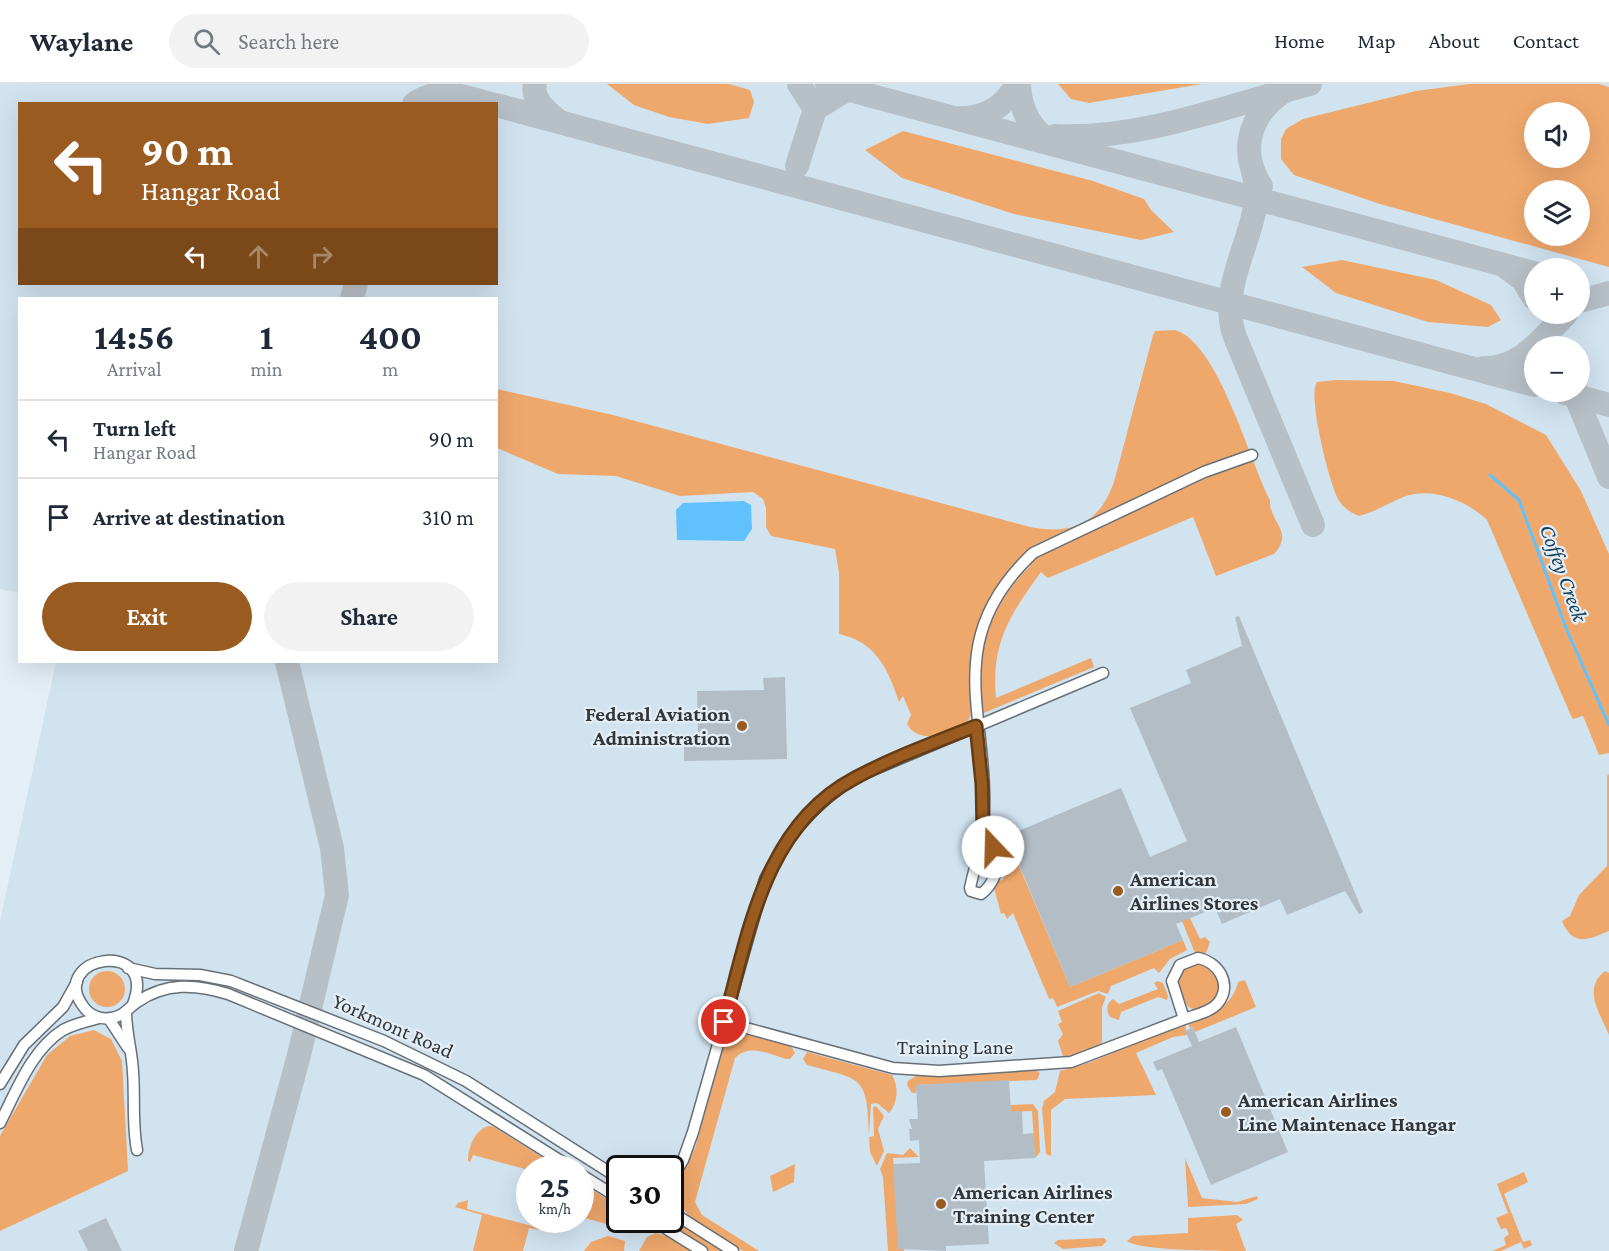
<!DOCTYPE html>
<meta charset="utf-8">
<style>
:root{--surface:#fff;--page:#f2f2f3;--text:#1f2937;--muted:#747a83;--line:#e0e1e3;--accent:#995b20}
body{margin:0;font-family:"Crimson Pro",serif;background:var(--page);color:var(--text);height:100vh;display:flex;flex-direction:column;font-size:22px;white-space:nowrap}
*{box-sizing:border-box;margin:0}
p{font-size:20px;color:var(--muted)}
.icon{flex:none;width:33px;height:33px;fill:none;stroke:currentColor;stroke-width:2;stroke-linecap:round;stroke-linejoin:round}
.map{position:relative;flex:1;overflow:hidden}
.details{position:absolute;left:18px;top:213px;width:480px;height:366px;display:flex;flex-direction:column;background:var(--surface);border-radius:0px;box-shadow:0 6px 24px #0002}
.details>*{flex:none}
.top-card{position:absolute;left:18px;top:18px;width:480px;height:183px;border-radius:0px;box-shadow:0 6px 24px #0002;background:#995b20;color:#fff;overflow:hidden}
.buttons{position:absolute;left:1524px;top:18px;display:grid;gap:12px}
.buttons a{display:grid;place-items:center;width:66px;height:66px;border-radius:50%;background:var(--surface);box-shadow:0 6px 24px #0002;font-size:30px}
.speed{position:absolute;left:516px;top:1071px;display:flex;gap:12px;font-size:30px;font-weight:700;text-align:center}
.speed>*{display:grid;place-content:center;width:78px;height:78px;border-radius:50%;background:var(--surface);box-shadow:0 6px 24px #0002;line-height:1}
.speed small{font-size:15px;font-weight:400}
.speed .limit{border:3px solid #111;border-radius:9px;background:#fff;color:#111}
.pin{position:absolute;display:grid;place-items:center;width:51px;height:51px;color:#fff;margin:-26px;border:3px solid #fff;border-radius:50%;box-shadow:0 2px 6px #0007}
.me{position:absolute;width:66px;margin:-33px;rotate:339deg;stroke-linejoin:round;filter:drop-shadow(0 0 4px #0008)}
.turn{display:flex;align-items:center;gap:21px;height:126px;padding:0 24px;font-size:27px}
.turn .icon{width:78px;height:78px;stroke-width:2.5}
.turn b{display:block;font-size:42px;line-height:51px}
.lanes{display:flex;align-items:center;height:57px;padding:0 24px;background:#0003;justify-content:center;gap:30px;direction:ltr}
.lanes .off{opacity:.35}
.eta{display:flex;justify-content:space-evenly;align-items:center;height:102px;text-align:center}
.eta b{font-size:36px;font-weight:700;line-height:42px}
.cta{display:flex;gap:12px;margin-top:auto;padding:12px 24px}
.cta a{flex:1;height:69px;border-radius:36px;background:var(--accent);color:#fff;font-size:24px;font-weight:700;line-height:69px;text-align:center}
.cta a+a{background:var(--page);color:var(--text)}
ul{padding:0;list-style:none}
li{display:flex;align-items:center;gap:18px;height:78px;padding:0 24px;border-top:2px solid var(--line)}
li div{flex:1}
li b{display:block;font-size:22px}
li em{font-style:normal}
header{display:flex;align-items:center;gap:36px;box-sizing:border-box;height:84px;padding:0 30px;background:var(--surface);border-bottom:2px solid var(--line)}
header strong{font-size:28px}
nav{display:flex;gap:33px;margin-inline-start:auto;font-size:21px}
.search{width:420px;height:54px;background:var(--page);display:flex;align-items:center;gap:15px;box-sizing:border-box;padding:0 21px;border-radius:33px;color:var(--muted);font-size:22px}
.map>svg:first-child{display:block}
.built{fill:#d2e3f0;fill-rule:evenodd}
.green{fill:#efa86c;fill-rule:evenodd}
.water{fill:#61c1fd}
.lines{fill:none;stroke-linecap:round;stroke-linejoin:round}
.stream{stroke:#61c1fd;stroke-width:3}
.taxiway{stroke:#b8c0c7;stroke-width:24}
.building{fill:#b3bdc5}
.minor-casing{stroke:#677077;stroke-width:13}
.minor{stroke:#fff;stroke-width:10}
.route-casing{stroke:#633b15;stroke-width:15}
.route{stroke:#995b20;stroke-width:10}
.poi-dot{fill:#995b20;stroke:#e4eef6;stroke-width:2}
.labels{text-anchor:middle;dominant-baseline:central;stroke-width:4.5;stroke-linejoin:round;paint-order:stroke}
.poi-label{font-size:21px;font-weight:bold;fill:#323639;stroke:#e4eef6;text-anchor:start}
.street-label{font-size:21px;fill:#323639;stroke:#e4eef6}
.water-label{font-size:22px;font-style:italic;fill:#184059;stroke:#e4eef6}
</style>
<header>
<strong>Waylane</strong>
<div class="search"><svg class="icon" aria-label="search" viewBox="0 0 24 24"><circle cx="10" cy="10" r="6"/><path d="M15 15l6 6"/></svg>Search here</div>
<nav><a>Home</a><a>Map</a><a>About</a><a>Contact</a></nav>
</header>
<div class="map">
<svg width="1609" height="1167" viewBox="0 0 1609 1167">
<rect width="100%" height="100%" fill="#e4eef6"/>
<!-- built -->
<path class="built" d="M0,0H1609V1167H0V837L56,578H496V214H20L19,509L0,505ZM20,20H496V200H20ZM1534,28H1580V74H1534ZM1534,106H1580V152H1534ZM1534,184H1580V230H1534ZM1534,262H1580V308H1534ZM530,1084H580V1136H530ZM620,1084H670V1136H620Z"/>
<!-- green -->
<g class="green">
<polygon points="607,0 729,0 750,6 754,18 749,34 708,40 669,33 634,21"/>
<polygon points="1058,0 1202,0 1089,19 1071,15"/>
<path d="M1469,0H1599L1609,3V183L1380,120L1294,91L1281,75V55L1286,45L1303,35L1416,7ZM1580,28V74H1534V28ZM1580,106V152H1534V106Z"/>
<polygon points="903,47 1093,97 1144,115 1151,126 1174,148 1141,156 1014,130 902,94 865,66"/>
<polygon points="1342,176 1436,196 1491,221 1501,236 1488,243 1428,238 1336,209 1302,183"/>
<path d="M1175,246C1218,258 1250,378 1270,416C1269,439 1295,447 1274,470L1216,492L1193,433L1048,494L1041,488C1010,531 991,559 996,614L1091,574L1094,583L984,629C979,621 980,612 980,602C979,554 996,515 1031,481L1021,473C999,502 974,535 972,573C970,593 974,615 970,634C957,649 919,663 907,640L911,631L903,612L899,618C888,585 876,558 839,550V489L835,465L771,452L766,443V424L763,415L753,408L680,412L616,392L558,390L497,364V305L613,331L1030,443C1072,451 1099,440 1114,398L1153,251L1155,247Z"/>
<path d="M1336,296L1394,297L1450,309L1486,320L1546,351L1581,407L1609,470V669L1599,671L1583,632L1573,635L1571,632L1487,436C1467,417 1434,403 1406,412C1390,418 1375,428 1359,432C1351,429 1342,423 1338,415C1329,398 1307,311 1317,298Z"/>
<path d="M1609,690V847C1588,856 1573,863 1562,837L1570,832L1579,811L1607,782V692Z"/>
<polygon points="1011,763 1070,903 1183,856 1187,866 1170,875 1159,889 1154,884 1111,902 1108,910 1098,907 1057,923 1053,914 1049,915 1013,829 1007,835 1004,829 1001,830 994,804 998,797 1003,796 1005,785 1012,783"/>
<polygon points="1190,834 1200,855 1205,853 1210,858 1206,869 1195,869 1182,837"/>
<path d="M1198,878L1215,887L1220,902L1214,917L1197,927C1183,923 1181,910 1177,898L1184,883Z"/>
<path d="M1605,887L1609,889V951C1600,929 1582,905 1605,887Z"/>
<circle cx="107" cy="905" r="18"/>
<path d="M1245,896L1256,923L1195,948L1193,943L1190,944L1187,938C1210,929 1232,924 1238,898Z"/>
<path d="M1158,897L1163,899L1168,912L1167,916L1158,913L1121,928L1119,936L1110,933C1106,927 1106,919 1113,915L1119,920L1158,905L1154,899Z"/>
<path d="M1099,909L1106,913L1102,923V958C1094,967 1075,975 1063,972L1058,957L1063,950L1058,940L1062,938L1058,927Z"/>
<polygon points="1185,939 1187,951 1173,953 1136,969 1156,1011 1065,1015 1051,1026 1051,1072 1046,1070 1042,1024 1044,1017 1055,1008 1060,987 1091,978"/>
<polygon points="94,946 111,955 122,977 128,1087 0,1147 0,1052 47,971 70,952"/>
<path d="M736,948L791,962L795,969L790,975H786C768,970 749,959 735,974L695,1118L702,1131L759,1167H743L691,1134L675,1115L676,1102L695,1064L725,958Z"/>
<path d="M807,968L892,991C899,1002 898,1019 889,1029L877,1019L871,1020L869,1050C867,991 862,996 807,981L803,975Z"/>
<polygon points="1036,986 1040,989 1037,996 916,1001 916,1009 912,1009 907,1001 908,997 916,992"/>
<polygon points="1033,1020 1038,1027 1040,1068 1035,1074 1032,1027 1011,1028 1010,1021"/>
<polygon points="876,1022 884,1032 878,1045 884,1067 877,1082 870,1068 869,1053 874,1052 873,1023"/>
<path d="M490,1042L494,1043L559,1084L529,1086L473,1071L470,1078L468,1077C468,1064 475,1044 490,1042Z"/>
<polygon points="910,1064 919,1073 893,1074 904,1167 888,1167 883,1093 880,1085 887,1069 903,1071"/>
<polygon points="1185,1074 1202,1114 1237,1118 1257,1112 1258,1115 1246,1120 1188,1123"/>
<polygon points="795,1080 794,1098 773,1108 770,1092"/>
<polygon points="1524,1088 1528,1098 1504,1110 1523,1158 1530,1156 1532,1161 1524,1165 1521,1158 1501,1167 1492,1167 1506,1161 1504,1154 1509,1150 1506,1144 1501,1145 1496,1134 1508,1129 1497,1100"/>
<polygon points="580,1098 619,1123 620,1136 622,1136 618,1140 610,1141 581,1133"/>
<polygon points="468,1116 467,1125 544,1145 548,1137 555,1149 529,1144 523,1167 473,1167 482,1131 455,1123 458,1119"/>
<path d="M1237,1131L1243,1136L1236,1140L1246,1167C1225,1167 1139,1167 1127,1157L1133,1152L1188,1149V1134Z"/>
<polygon points="671,1134 724,1167 710,1167 663,1136"/>
<polygon points="656,1149 666,1152 690,1167 639,1167 647,1153"/>
<polygon points="608,1152 625,1157 624,1167 584,1167 591,1158"/>
<polygon points="1104,1154 1107,1157 1102,1162 1063,1165 1054,1159 1058,1156"/>
</g>
<!-- water -->
<polygon class="water" points="744,417 751,421 752,445 744,457 677,456 676,426 683,419"/>
<g class="lines">
<!-- stream -->
<polyline class="stream" points="1490,391 1519,416 1566,544 1609,641"/>
<!-- taxiway -->
<g class="taxiway">
<path d="M535,0C531,16 548,28 558,37"/>
<polyline points="799,0 815,25"/>
<polyline points="827,0 1534,189"/>
<path d="M1019,0C1020,24 1029,45 1051,58"/>
<path d="M414,20C438,2 465,13 491,20"/>
<polyline points="496,21 1534,301"/>
<path d="M961,34C985,35 1006,21 1017,0"/>
<path d="M1055,52C1142,56 1227,22 1310,0"/>
<polyline points="797,82 815,25 848,5"/>
<path d="M1253,88C1270,137 1214,195 1235,253L1313,441"/>
<path d="M1261,102C1239,69 1249,32 1280,10"/>
<polyline points="1507,184 1523,196 1534,214"/>
<polyline points="352,214 356,200"/>
<polyline points="1580,217 1609,209"/>
<path d="M1484,284C1521,285 1542,254 1566,230"/>
<polyline points="1574,308 1609,393"/>
<polyline points="1565,309 1609,321"/>
<polyline points="246,1167 299,971 337,811 332,764 287,578"/>
</g>
</g>
<!-- building -->
<g class="building">
<polygon points="1239,532 1363,828 1359,830 1345,807 1287,831 1280,815 1222,840 1215,824 1176,840 1183,856 1070,903 1012,764 1002,763 997,756 1121,704 1150,773 1187,757 1130,624 1191,599 1186,586 1242,562 1235,533"/>
<polygon points="785,593 787,675 684,677 684,651 698,650 697,607 764,606 763,594"/>
<polygon points="1193,943 1199,958 1236,943 1288,1068 1211,1101 1162,985 1157,987 1153,978 1192,962 1185,947"/>
<polygon points="1009,996 1011,1028 1022,1027 1023,1050 1034,1049 1035,1074 984,1077 989,1160 946,1162 946,1167 898,1165 893,1080 920,1079 919,1056 910,1057 909,1045 912,1045 909,1035 918,1035 916,1001"/>
<polygon points="106,1134 122,1167 88,1167 78,1147"/>
</g>
<g class="lines">
<!-- minor casing -->
<g class="minor-casing">
<g id="minor">
<path d="M983,746C985,755 991,759 995,767C1003,781 992,802 981,810L971,807L970,804C974,785 981,765 983,746C993,635 936,561 1033,469L1204,388L1252,371"/>
<path d="M1198,874C1218,878 1233,900 1218,919C1211,928 1195,931 1184,935L1172,897L1180,881Z"/>
<polyline points="128,884 155,890 200,891 231,897 384,957 466,997 620,1095"/>
<path d="M133,920C159,853 47,872 83,922C89,931 100,936 111,934C123,933 128,924 137,918C166,898 196,900 228,910L424,991L572,1084"/>
<path d="M126,928C126,948 132,967 133,988C135,1014 132,1040 137,1066"/>
<polyline points="109,935 128,964"/>
<polyline points="724,938 893,984 939,987 1071,978 1184,935"/>
<polyline points="0,1000 24,961 63,923 77,898"/>
<path d="M0,1039C16,1008 32,965 63,946C74,940 87,937 99,934"/>
<polyline points="580,1090 620,1115"/>
<path d="M670,1097L683,1076L693,1048L765,795C787,752 813,721 854,694L1103,589"/>
<polyline points="670,1127 733,1167"/>
<polyline points="652,1136 702,1167"/>
</g>
</g>
<!-- minor -->
<use href="#minor" class="minor"/>
</g>
<g class="lines">
<!-- route casing -->
<g class="route-casing">
<path id="route" d="M724,938C749,848 764,742 855,694C894,673 936,658 976,642L982,700L983,746L984,754L993,763"/>
</g>
<!-- route -->
<use href="#route" class="route"/>
</g>
<!-- markers -->
<g class="poi-dot">
<circle cx="742" cy="642" r="6"/>
<circle cx="1118" cy="807" r="6"/>
<circle cx="1226" cy="1028" r="6"/>
<circle cx="941" cy="1120" r="6"/>
</g>
<g class="labels">
<!-- poi labels -->
<g class="poi-label">
<text x="730" y="630" text-anchor="end">Federal Aviation<tspan x="730" dy="24">Administration</tspan></text>
<text x="1130" y="795">American<tspan x="1130" dy="24">Airlines Stores</tspan></text>
<text x="1238" y="1016">American Airlines<tspan x="1238" dy="24">Line Maintenace Hangar</tspan></text>
<text x="953" y="1108">American Airlines<tspan x="953" dy="24">Training Center</tspan></text>
</g>
<!-- street labels -->
<g class="street-label">
<text transform="translate(393 942) rotate(24)">Yorkmont Road</text>
<text x="955" y="963">Training Lane</text>
</g>
<!-- water labels -->
<g class="water-label">
<text transform="translate(1564 489) rotate(70)">Coffey Creek</text>
</g>
</g>
</svg>
<div class="buttons">
<a><svg class="icon" aria-label="sound" viewBox="0 0 24 24"><path d="M4 9h4l5-4v14l-5-4H4zM17 9q2 3 0 6"/></svg></a>
<a><svg class="icon" aria-label="layers" viewBox="0 0 24 24"><path d="M12 4l9 5-9 5-9-5zM3 14l9 5 9-5"/></svg></a>
<a>+</a>
<a>−</a>
</div>
<div class="speed"><div>25<small>km/h</small></div><div class="limit">30</div></div>
<div class="pin" style="left:724px;top:938px;background:#d93025"><svg class="icon" aria-label="arrive" viewBox="0 0 24 24"><path d="M6 21V4h12l-3 4 3 4H6"/></svg></div>
<svg class="me" style="left:993px;top:763px" viewBox="-20 -20 40 40"><circle r="19" fill="#fff"/><path d="M0-13L10 11 0 6-10 11z" fill="#995b20"/></svg>
<div class="top-card">
<div class="turn"><svg class="icon" aria-label="left" viewBox="0 0 24 24"><path d="M17 20v-9H6M10 6l-5 5 5 5"/></svg><div><b>90 m</b>Hangar Road</div></div>
<div class="lanes"><svg class="icon" aria-label="left" viewBox="0 0 24 24"><path d="M17 20v-9H6M10 6l-5 5 5 5"/></svg><svg class="icon off" aria-label="ahead" viewBox="0 0 24 24"><path d="M12 20V5M6 11l6-6 6 6"/></svg><svg class="icon off" aria-label="right" viewBox="0 0 24 24"><path d="M7 20v-9h11M14 6l5 5-5 5"/></svg></div>
</div>
<section class="details">
<div class="eta">
<div><b>14:56</b><p>Arrival</p></div>
<div><b>1</b><p>min</p></div>
<div><b>400</b><p>m</p></div>
</div>
<ul>
<li><svg class="icon" aria-label="left" viewBox="0 0 24 24"><path d="M17 20v-9H6M10 6l-5 5 5 5"/></svg><div><b>Turn left</b><p>Hangar Road</p></div><em>90 m</em></li>
<li><svg class="icon" aria-label="arrive" viewBox="0 0 24 24"><path d="M6 21V4h12l-3 4 3 4H6"/></svg><div><b>Arrive at destination</b></div><em>310 m</em></li>
</ul>
<div class="cta"><a>Exit</a><a>Share</a></div>
</section>
</div>
